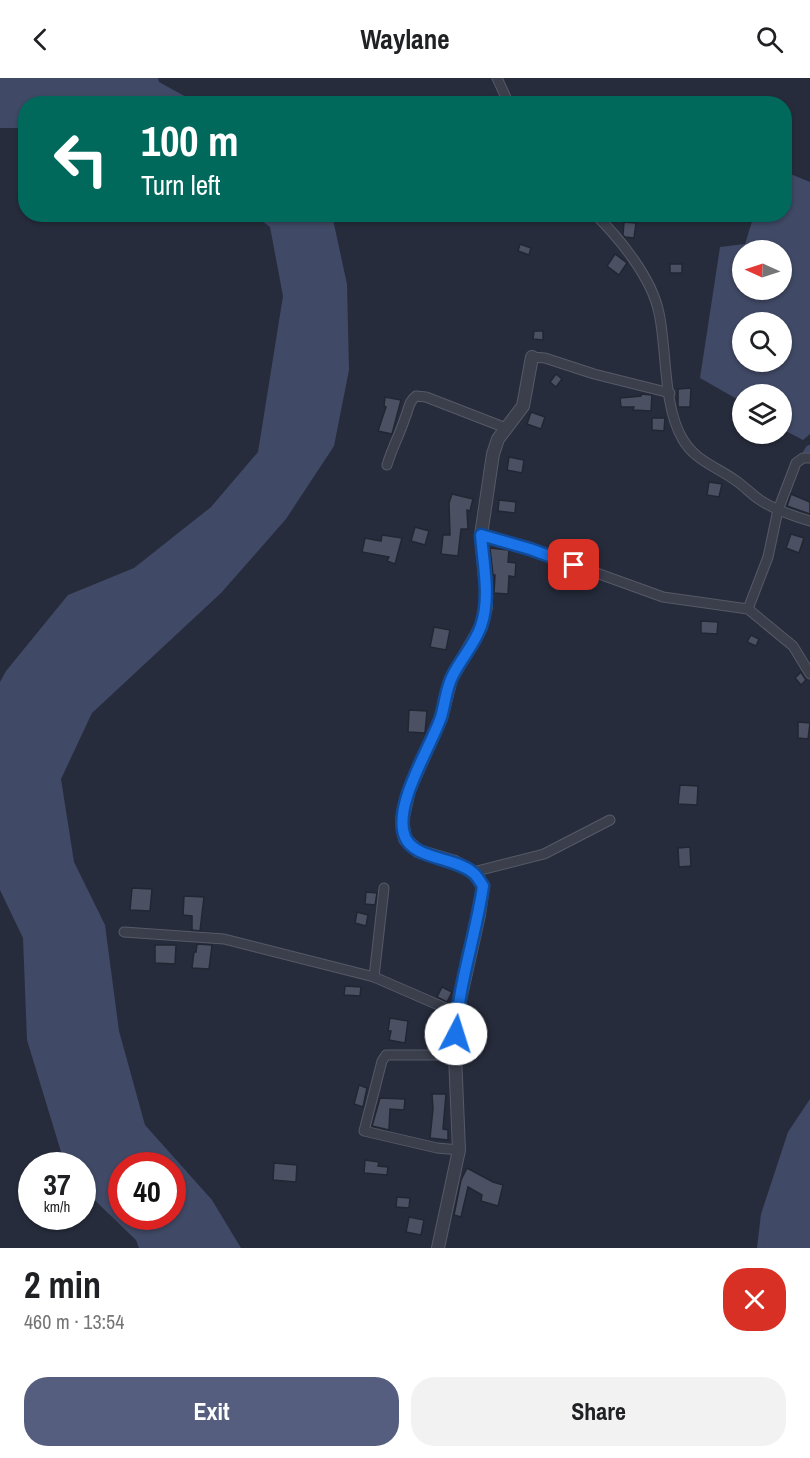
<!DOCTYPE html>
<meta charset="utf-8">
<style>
:root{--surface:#fff;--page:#f2f2f2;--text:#202124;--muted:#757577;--accent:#555e7e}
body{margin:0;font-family:"Archivo Narrow",sans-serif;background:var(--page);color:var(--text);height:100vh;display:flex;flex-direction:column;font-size:22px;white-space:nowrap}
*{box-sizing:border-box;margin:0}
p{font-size:20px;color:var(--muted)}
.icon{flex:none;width:33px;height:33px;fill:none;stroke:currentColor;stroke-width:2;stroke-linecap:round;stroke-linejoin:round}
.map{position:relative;height:1170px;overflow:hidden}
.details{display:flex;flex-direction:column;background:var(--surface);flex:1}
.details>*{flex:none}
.banner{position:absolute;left:18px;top:18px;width:774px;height:126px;border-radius:24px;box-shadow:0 2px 4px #0004;background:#00695c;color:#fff;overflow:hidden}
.needle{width:39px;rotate:273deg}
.fabs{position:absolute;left:732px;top:162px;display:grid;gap:12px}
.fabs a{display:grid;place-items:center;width:60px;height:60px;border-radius:50%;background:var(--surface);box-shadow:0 2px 4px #0004;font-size:30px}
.speed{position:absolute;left:18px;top:1074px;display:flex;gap:12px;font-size:30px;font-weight:700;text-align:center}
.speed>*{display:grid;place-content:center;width:78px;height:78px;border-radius:50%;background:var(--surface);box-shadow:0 2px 4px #0004;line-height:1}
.speed small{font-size:15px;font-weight:400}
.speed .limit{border:9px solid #d22;background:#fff;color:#111}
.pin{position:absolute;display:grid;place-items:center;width:51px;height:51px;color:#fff;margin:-26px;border-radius:12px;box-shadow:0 3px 9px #0006}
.me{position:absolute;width:66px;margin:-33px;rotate:5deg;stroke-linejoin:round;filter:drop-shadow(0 0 4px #0008)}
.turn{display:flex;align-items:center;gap:21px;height:126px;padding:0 24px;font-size:27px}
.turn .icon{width:78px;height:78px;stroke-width:2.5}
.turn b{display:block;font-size:42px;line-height:51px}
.round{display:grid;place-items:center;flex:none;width:63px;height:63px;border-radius:24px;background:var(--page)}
.headline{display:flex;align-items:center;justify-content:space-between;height:102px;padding:0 24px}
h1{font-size:36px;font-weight:700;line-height:45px}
.primary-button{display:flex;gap:12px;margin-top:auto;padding:12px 24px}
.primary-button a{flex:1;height:69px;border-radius:24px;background:var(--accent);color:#fff;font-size:24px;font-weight:700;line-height:69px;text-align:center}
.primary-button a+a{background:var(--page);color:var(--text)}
header{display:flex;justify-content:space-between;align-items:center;height:78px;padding:0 24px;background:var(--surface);font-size:27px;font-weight:700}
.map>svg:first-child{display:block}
.water{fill:#404965;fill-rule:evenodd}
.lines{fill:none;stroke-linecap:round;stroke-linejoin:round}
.canal{stroke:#404965;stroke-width:10}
.building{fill:#4b5062;stroke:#222633;stroke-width:1.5}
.minor-casing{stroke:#565a67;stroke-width:11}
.tertiary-casing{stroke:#565a67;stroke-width:14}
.minor{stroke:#3b3f4c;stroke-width:9}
.tertiary{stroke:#3b3f4c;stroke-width:12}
.route-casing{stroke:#114b97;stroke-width:15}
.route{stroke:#1a73e8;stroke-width:10}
</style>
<header><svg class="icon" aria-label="back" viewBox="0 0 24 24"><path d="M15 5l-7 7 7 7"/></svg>Waylane<svg class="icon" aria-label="search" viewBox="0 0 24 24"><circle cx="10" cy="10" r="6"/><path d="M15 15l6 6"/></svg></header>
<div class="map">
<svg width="810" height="1170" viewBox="0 0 810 1170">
<rect width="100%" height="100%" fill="#272c3c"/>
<!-- water -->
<g class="water">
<polygon points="0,0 158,0 159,4 197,25 26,26 25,50 0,50"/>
<path d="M793,97L810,104V356L803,362L782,351V316H742V324L700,300L720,169L745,166L754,137L784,136L785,99ZM742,172H782V212H742ZM742,244H782V284H742Z"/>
<path d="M254,137H332L347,206L349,292L334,368L286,441L221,515L92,635L61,701L74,784L105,847L119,953L145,1047L212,1122L241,1170H139L136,1162L83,1111L82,1088L65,1087L27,962L23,860L0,812V604L6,593L68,517L134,490L211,429L258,374L283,218L270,149ZM122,1088H172V1138H122Z"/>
<polygon points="810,1021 810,1170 757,1170 761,1136 788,1054"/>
</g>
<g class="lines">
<!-- canal -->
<polyline class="canal" points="810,372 808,375 810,373"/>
</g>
<!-- building -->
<g class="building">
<polygon points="624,144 636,145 634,160 625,159 623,157"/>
<polygon points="520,166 531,170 529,177 518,173"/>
<polygon points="615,176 627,185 619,197 607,188"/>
<rect x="670" y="186" width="12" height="9"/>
<polygon points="534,253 543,253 543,262 533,261"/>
<polygon points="556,296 562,301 556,309 550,304"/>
<polygon points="691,310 690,329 678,329 678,311"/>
<polygon points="641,316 652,317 651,333 633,332 634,329 621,329 620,320 641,318"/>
<polygon points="385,319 401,322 392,356 378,353 386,329 384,328"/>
<polygon points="531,334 545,339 541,351 527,346"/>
<polygon points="652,340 665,340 664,353 652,352"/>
<polygon points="509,379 524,382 522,395 507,392"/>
<polygon points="709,404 722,406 719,419 707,417"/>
<polygon points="452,416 473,421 470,433 467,432 468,451 461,451 458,478 441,476 443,457 450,457 449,425"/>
<polygon points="791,416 810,424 810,436 787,428"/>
<polygon points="499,422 516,424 515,435 498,433"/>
<polygon points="415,449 429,453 425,467 411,463"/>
<polygon points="791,456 804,460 799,475 786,470"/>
<polygon points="382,457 402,460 395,486 387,483 389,479 362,474 365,460 381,463"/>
<polygon points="490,470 509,472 508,484 516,485 515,499 509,498 508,516 494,515 495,497 493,497"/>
<polygon points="701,543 718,544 717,556 701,555"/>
<polygon points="434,549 450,552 446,572 430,569"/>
<polygon points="751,557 759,561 756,568 747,564"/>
<polygon points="801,594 806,602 801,607 795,600"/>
<polygon points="409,632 427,633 425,655 408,654"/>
<polygon points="798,644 810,645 808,661 798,660"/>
<polygon points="680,707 698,708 697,727 678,726"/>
<polygon points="690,769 691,788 679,789 678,770"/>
<polygon points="132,810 152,811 150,833 130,832"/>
<polygon points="366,814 377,815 375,827 365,826"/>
<polygon points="184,818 204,819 200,853 192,852 192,838 183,837"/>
<polygon points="357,834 368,837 366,848 355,845"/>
<polygon points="197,866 212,867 209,891 192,890 194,874 196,874"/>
<polygon points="155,867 176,867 175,886 155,885"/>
<polygon points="345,908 361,909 360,918 344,917"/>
<polygon points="442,909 452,914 447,924 437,919"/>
<polygon points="390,940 408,943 405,965 389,962 391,953 388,953"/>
<polygon points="468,952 485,953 484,974 467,972"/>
<polygon points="359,1007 367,1010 363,1029 354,1026"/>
<polygon points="432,1016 446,1016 443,1051 448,1052 448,1062 430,1060 433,1031"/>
<polygon points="380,1020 405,1021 404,1032 390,1031 389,1052 372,1048"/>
<polygon points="365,1082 379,1084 378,1088 388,1089 387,1097 364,1095"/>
<polygon points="274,1085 297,1087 296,1104 273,1102"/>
<polygon points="467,1090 493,1104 503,1107 498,1128 481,1123 482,1117 468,1109 461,1139 454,1137 461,1102"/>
<polygon points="397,1119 410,1120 409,1130 396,1129"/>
<polygon points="409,1139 424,1142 421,1157 406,1154"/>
</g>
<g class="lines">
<!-- minor casing -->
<g class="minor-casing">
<g id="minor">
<polyline points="497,0 509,26"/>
<path d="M595,136C620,161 652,200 659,235C667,272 663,327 682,360C694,382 715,388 735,402C744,408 751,416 760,422C775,432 793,438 810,443"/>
<polyline points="532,279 545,280 594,296 670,315"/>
<path d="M387,387C392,370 400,356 405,340C409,331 408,324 416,318L426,319L506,350"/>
<polyline points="481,457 530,471 663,519 748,531 793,568 810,596"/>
<polyline points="748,531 768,479 778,432 796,385 803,380 810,380"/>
<polyline points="473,794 544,776 610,742"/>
<polyline points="124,854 224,861 374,899 457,935"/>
<polyline points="374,899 384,810"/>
<polyline points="455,977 386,977 382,983 364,1053 437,1070 459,1072"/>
</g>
</g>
<!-- tertiary casing -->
<g class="tertiary-casing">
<polyline id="tertiary" points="438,1170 459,1072 455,977 457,935 479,837 483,808 473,794 455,784 418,773 405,761 402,743 409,712 441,640 451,601 481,549 486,529 486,510 481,457 493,376 498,361 523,328 532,279"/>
</g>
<!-- minor -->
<use href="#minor" class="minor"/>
<!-- tertiary -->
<use href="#tertiary" class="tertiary"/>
</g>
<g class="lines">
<!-- route casing -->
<g class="route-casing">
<path id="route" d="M456,956C458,906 476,858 483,808C480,804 477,797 472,794C454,779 414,781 405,759C392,728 431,669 441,639C445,626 446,611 452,599C460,582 475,566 481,548C491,519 483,486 481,457L530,471L574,487"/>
</g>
<!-- route -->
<use href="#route" class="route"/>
</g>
</svg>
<div class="fabs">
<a><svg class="needle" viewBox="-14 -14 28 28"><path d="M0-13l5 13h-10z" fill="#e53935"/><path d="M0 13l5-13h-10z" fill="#757577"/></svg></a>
<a><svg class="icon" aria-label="search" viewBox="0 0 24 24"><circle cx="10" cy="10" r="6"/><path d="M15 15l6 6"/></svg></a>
<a><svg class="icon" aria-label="layers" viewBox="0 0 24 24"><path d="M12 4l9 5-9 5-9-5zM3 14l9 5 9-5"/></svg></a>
</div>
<div class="speed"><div>37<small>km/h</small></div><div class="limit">40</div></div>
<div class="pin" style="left:574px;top:487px;background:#d93025"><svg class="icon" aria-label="arrive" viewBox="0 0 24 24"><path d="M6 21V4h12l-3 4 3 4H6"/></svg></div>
<svg class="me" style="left:456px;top:956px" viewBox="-20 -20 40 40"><circle r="19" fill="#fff"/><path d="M0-13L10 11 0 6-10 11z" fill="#1a73e8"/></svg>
<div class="banner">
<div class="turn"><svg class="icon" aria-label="left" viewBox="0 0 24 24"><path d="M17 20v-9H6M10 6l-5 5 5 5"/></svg><div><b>100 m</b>Turn left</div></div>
</div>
</div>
<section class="details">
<div class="headline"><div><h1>2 min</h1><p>460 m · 13:54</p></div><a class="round" style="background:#d93025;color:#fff"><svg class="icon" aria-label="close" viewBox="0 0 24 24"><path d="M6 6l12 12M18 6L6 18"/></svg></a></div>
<div class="primary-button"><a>Exit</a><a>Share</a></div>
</section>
